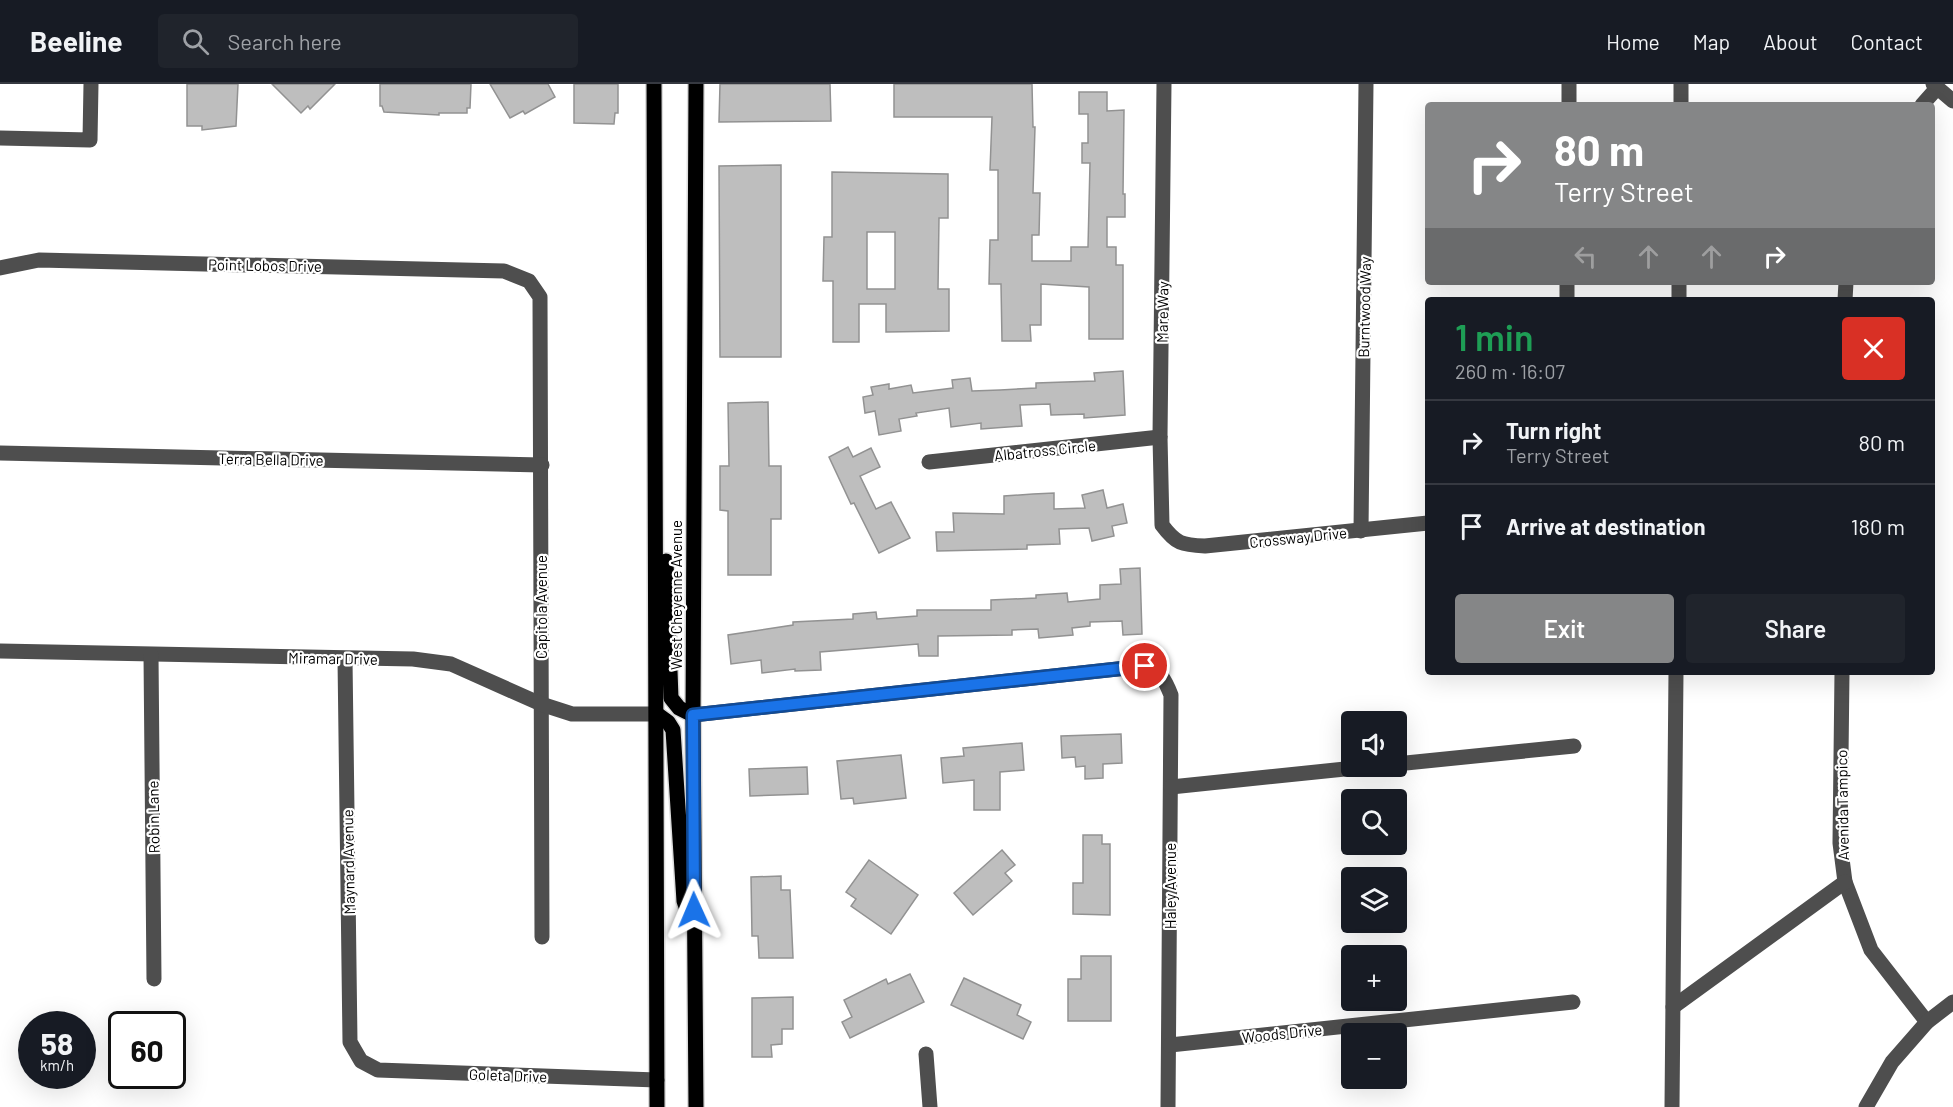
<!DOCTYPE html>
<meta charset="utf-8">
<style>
:root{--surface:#171b24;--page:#20242c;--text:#f1f3f6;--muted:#9ea1a6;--line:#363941;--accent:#858687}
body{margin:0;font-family:Barlow,sans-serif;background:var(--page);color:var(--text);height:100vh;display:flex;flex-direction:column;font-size:22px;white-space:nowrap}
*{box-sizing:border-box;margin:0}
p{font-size:20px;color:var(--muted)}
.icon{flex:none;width:33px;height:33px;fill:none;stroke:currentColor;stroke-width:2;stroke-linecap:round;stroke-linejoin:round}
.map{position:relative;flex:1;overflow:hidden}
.details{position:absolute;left:1425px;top:213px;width:510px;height:378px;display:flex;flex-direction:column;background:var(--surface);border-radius:6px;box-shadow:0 6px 24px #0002}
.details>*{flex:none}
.top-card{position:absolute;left:1425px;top:18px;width:510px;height:183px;border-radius:6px;box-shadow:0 6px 24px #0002;background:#858687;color:#fff;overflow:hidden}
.controls{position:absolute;left:1341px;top:627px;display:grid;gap:12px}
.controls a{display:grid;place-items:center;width:66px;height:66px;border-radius:6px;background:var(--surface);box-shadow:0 6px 24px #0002;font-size:30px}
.speed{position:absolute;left:18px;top:927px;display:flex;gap:12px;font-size:30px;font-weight:700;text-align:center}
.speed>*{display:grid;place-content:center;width:78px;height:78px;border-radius:50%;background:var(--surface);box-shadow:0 6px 24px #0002;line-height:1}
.speed small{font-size:15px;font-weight:400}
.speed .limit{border:3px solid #111;border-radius:9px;background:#fff;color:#111}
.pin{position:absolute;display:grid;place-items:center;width:51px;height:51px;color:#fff;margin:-26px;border:3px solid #fff;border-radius:50%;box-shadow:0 2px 6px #0007}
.me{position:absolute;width:66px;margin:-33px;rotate:359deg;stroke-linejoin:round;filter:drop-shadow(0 0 4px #0008)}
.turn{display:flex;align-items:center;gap:21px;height:126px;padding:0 30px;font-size:27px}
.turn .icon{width:78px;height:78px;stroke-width:2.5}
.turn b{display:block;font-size:42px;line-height:51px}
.lanes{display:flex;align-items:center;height:57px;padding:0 30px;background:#0003;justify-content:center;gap:30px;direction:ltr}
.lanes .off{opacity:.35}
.round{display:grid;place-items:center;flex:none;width:63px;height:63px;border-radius:6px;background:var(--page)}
.head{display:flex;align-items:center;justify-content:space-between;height:102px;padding:0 30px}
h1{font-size:36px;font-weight:600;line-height:45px;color:#1e9e55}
.cta{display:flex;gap:12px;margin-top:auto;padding:12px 30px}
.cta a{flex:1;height:69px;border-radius:6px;background:var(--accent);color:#fff;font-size:24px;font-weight:600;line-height:69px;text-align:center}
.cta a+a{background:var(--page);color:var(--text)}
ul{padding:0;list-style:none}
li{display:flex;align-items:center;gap:18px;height:84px;padding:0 30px;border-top:2px solid var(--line)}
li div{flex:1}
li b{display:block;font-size:22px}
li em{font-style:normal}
header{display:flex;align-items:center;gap:36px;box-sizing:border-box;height:84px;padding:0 30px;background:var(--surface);border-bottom:2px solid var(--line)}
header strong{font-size:28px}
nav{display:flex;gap:33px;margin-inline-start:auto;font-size:21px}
.search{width:420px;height:54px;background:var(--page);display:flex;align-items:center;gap:15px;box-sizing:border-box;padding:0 21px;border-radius:6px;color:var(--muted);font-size:22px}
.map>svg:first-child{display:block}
.building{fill:#bebebe;stroke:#929292;stroke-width:1.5;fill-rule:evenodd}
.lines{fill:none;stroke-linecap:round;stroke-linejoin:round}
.major-casing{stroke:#dbdbdb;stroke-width:18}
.minor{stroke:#4e4e4e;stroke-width:15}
.major{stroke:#000;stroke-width:15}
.route-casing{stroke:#114b97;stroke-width:15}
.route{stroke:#1a73e8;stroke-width:10}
.labels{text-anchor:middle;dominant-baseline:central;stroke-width:4.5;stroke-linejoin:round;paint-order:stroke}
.street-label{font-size:15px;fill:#000;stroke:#fff}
</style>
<header>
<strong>Beeline</strong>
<div class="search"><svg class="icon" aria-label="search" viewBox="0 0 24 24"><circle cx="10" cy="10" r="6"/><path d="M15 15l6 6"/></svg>Search here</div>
<nav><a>Home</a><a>Map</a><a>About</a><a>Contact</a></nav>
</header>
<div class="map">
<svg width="1953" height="1023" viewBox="0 0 1953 1023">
<rect width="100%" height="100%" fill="#fff"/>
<!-- building -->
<g class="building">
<polygon points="187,0 238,0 236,42 202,46 202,42 187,42"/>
<polygon points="272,0 335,0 310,25 308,22 301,29"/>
<polygon points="380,0 471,0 470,24 467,24 467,29 439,29 439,31 384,28 382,22 380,22"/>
<polygon points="490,0 548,0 555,13 525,30 523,27 510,34"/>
<polygon points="574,0 618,0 618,29 615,29 614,40 574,39"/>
<polygon points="720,0 830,0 831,37 719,38"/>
<polygon points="894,0 1032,0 1033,43 1035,43 1033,109 1040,109 1039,151 1032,151 1032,177 1071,177 1071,163 1088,163 1090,79 1082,79 1082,59 1088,59 1088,30 1079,30 1079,8 1107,8 1107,27 1124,26 1123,110 1125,110 1125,133 1107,133 1107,163 1116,163 1116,181 1123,181 1123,255 1089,255 1089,203 1041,200 1041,241 1030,241 1031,257 1002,257 1001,200 989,200 990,156 998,156 998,86 990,86 992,33 894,33"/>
<polygon points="781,81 781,273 720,273 719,82"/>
<path d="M832,88L948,90V134H939L938,205H949V247L886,248V220H859V258H833V197H823L824,153H832ZM867,148H895V205H867Z"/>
<polygon points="1123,287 1125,331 1084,334 1084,330 1051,331 1050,320 1020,321 1022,342 981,345 981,339 951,343 949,324 916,329 917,332 899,335 901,347 879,351 875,327 865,329 863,313 873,311 871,303 889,300 889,305 911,301 913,309 953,304 952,296 970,294 972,307 1000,306 1036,304 1036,299 1095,297 1094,289"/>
<polygon points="768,318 769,382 781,382 781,435 771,435 771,491 728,491 728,427 720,426 720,382 729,382 728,319"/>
<polygon points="848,363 853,373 871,364 880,383 860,392 876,425 891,418 910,454 879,469 854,419 851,420 829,373"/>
<polygon points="1103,406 1107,424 1123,420 1127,439 1112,442 1114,452 1092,457 1089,444 1059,445 1060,460 1027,461 1027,465 937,467 936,448 954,448 953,429 1004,430 1004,412 1033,410 1054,409 1054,425 1085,424 1082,411"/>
<polygon points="1140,484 1142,550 1123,551 1122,537 1090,538 1090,542 1072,544 1073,551 1039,554 1038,545 1012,546 1012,551 938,552 938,572 919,572 918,560 820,568 821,586 795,587 795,585 762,589 761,576 731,580 728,551 793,541 793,538 853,535 853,530 876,528 877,535 917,532 917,526 991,526 991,516 1036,514 1036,511 1067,509 1068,518 1100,515 1100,501 1121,500 1120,485"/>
<polygon points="1121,650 1122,679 1103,680 1103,694 1085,695 1085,682 1076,683 1075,673 1062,674 1061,652"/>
<polygon points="1022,659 1024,686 1000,688 1000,726 974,726 974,696 943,699 941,674 964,672 963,664"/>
<polygon points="901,671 906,714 854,720 853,714 841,715 837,677"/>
<polygon points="807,683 808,710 750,712 749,685"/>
<polygon points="1083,751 1102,751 1102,760 1110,760 1110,831 1073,830 1073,799 1083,799"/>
<polygon points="1002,766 1015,781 1005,789 1012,797 973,831 954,809"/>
<polygon points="869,776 918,811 891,850 851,822 856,815 846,808"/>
<polygon points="781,792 781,806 790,806 793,874 759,874 758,852 752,852 751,793"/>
<polygon points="1081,872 1111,872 1111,937 1068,937 1068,895 1081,895"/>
<polygon points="910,890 924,918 850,954 842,938 852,933 844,916 886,895 888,900"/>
<polygon points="964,894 1021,921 1017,931 1031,938 1023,955 951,921"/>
<polygon points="793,913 793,945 782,945 782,960 771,961 772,973 752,973 752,914"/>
</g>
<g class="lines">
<!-- major casing -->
<g class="major-casing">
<g id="major">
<polyline points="654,0 657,1023"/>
<polyline points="696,0 693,631 696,1023"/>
<polyline points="666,477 671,614 679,624 693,631"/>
<polyline points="657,630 668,638 673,646 684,817 689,831"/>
</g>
</g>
<!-- minor -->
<g class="minor">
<path d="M1164,0L1160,353L1162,441C1176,460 1182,461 1205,462L1428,439"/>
<polyline points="1933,0 1953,17"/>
<polyline points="1569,21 1569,0"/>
<polyline points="1681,21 1681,0"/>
<polyline points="1922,21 1937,4"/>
<polyline points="0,54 90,56 91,0"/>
<polyline points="0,184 39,176 504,187 529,197 540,213 542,853"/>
<polyline points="1567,216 1567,198"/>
<polyline points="1679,216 1679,198"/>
<polyline points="1845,216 1846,198"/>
<polyline points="0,369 542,381"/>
<polyline points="929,378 1160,353"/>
<polyline points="1361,447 1366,0"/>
<polyline points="0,567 413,575 451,580 541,620 572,630 657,630"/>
<polyline points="151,571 154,895"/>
<polyline points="345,575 350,958 361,977 378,986 657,996"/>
<polyline points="1842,588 1840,759 1845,798 1871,866 1927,938"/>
<path d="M693,631L1145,582C1161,587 1165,596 1171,611L1168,1023"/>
<polyline points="1396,680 1574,662"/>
<polyline points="1171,703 1374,682"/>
<polyline points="1673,923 1845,798"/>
<polyline points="1170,961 1573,918"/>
<polyline points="926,970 930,1023"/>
<polyline points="1672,1023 1676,588"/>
<polyline points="1866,1023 1892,978 1927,938 1953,918"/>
</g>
<!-- major -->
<use href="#major" class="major"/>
</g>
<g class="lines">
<!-- route casing -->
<g class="route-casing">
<polyline id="route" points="694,826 693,631 1145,582"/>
</g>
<!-- route -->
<use href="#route" class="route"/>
</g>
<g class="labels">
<!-- street labels -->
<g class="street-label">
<text transform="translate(265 181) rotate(1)">Point Lobos Drive</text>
<text transform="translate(1364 223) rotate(-89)">Burntwood Way</text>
<text transform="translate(1162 228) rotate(-89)">Mare Way</text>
<text transform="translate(1045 366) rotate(-6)">Albatross Circle</text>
<text transform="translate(271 375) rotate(1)">Terra Bella Drive</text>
<text transform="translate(1298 453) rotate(-6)">Crossway Drive</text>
<text transform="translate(676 511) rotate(-90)">West Cheyenne Avenue</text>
<text transform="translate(541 523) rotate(-90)">Capitola Avenue</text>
<text transform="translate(333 574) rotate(1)">Miramar Drive</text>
<text transform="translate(1842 721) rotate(-91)">Avenida Tampico</text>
<text transform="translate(153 733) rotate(-91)">Robin Lane</text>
<text transform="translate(348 778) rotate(-91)">Maynard Avenue</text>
<text transform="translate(1170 802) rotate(-90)">Haley Avenue</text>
<text transform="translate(1282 949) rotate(-6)">Woods Drive</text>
<text transform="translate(508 991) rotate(2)">Goleta Drive</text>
</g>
</g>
</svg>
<div class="controls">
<a><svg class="icon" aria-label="sound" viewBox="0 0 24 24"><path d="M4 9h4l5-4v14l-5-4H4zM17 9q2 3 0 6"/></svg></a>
<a><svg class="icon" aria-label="search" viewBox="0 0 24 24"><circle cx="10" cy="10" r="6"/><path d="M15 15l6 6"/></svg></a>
<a><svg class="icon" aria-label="layers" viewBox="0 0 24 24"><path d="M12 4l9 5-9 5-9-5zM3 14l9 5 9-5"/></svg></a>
<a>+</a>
<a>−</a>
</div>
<div class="speed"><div>58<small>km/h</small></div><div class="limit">60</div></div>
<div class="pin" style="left:1145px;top:582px;background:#d93025"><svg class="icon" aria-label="arrive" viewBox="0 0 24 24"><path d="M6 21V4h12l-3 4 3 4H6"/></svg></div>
<svg class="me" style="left:694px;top:826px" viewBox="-20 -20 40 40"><path d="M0-17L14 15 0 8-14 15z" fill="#1a73e8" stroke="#fff" stroke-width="4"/></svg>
<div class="top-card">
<div class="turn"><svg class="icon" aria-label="right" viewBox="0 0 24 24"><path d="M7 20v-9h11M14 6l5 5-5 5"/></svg><div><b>80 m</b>Terry Street</div></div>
<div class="lanes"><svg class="icon off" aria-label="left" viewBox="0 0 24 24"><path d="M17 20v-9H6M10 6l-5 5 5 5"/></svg><svg class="icon off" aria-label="ahead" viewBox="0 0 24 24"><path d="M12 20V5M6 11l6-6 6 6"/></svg><svg class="icon off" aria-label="ahead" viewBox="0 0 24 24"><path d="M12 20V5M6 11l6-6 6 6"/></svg><svg class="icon" aria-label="right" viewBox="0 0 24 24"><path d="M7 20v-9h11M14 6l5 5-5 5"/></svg></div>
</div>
<section class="details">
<div class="head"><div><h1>1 min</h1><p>260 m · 16:07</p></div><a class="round" style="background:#d93025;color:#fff"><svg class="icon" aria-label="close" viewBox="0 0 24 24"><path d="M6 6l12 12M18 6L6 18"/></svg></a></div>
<ul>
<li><svg class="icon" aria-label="right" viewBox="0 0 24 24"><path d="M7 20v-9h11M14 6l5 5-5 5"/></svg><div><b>Turn right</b><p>Terry Street</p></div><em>80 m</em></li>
<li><svg class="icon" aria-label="arrive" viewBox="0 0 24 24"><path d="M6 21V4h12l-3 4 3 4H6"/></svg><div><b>Arrive at destination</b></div><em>180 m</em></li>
</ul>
<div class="cta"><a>Exit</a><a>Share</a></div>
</section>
</div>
